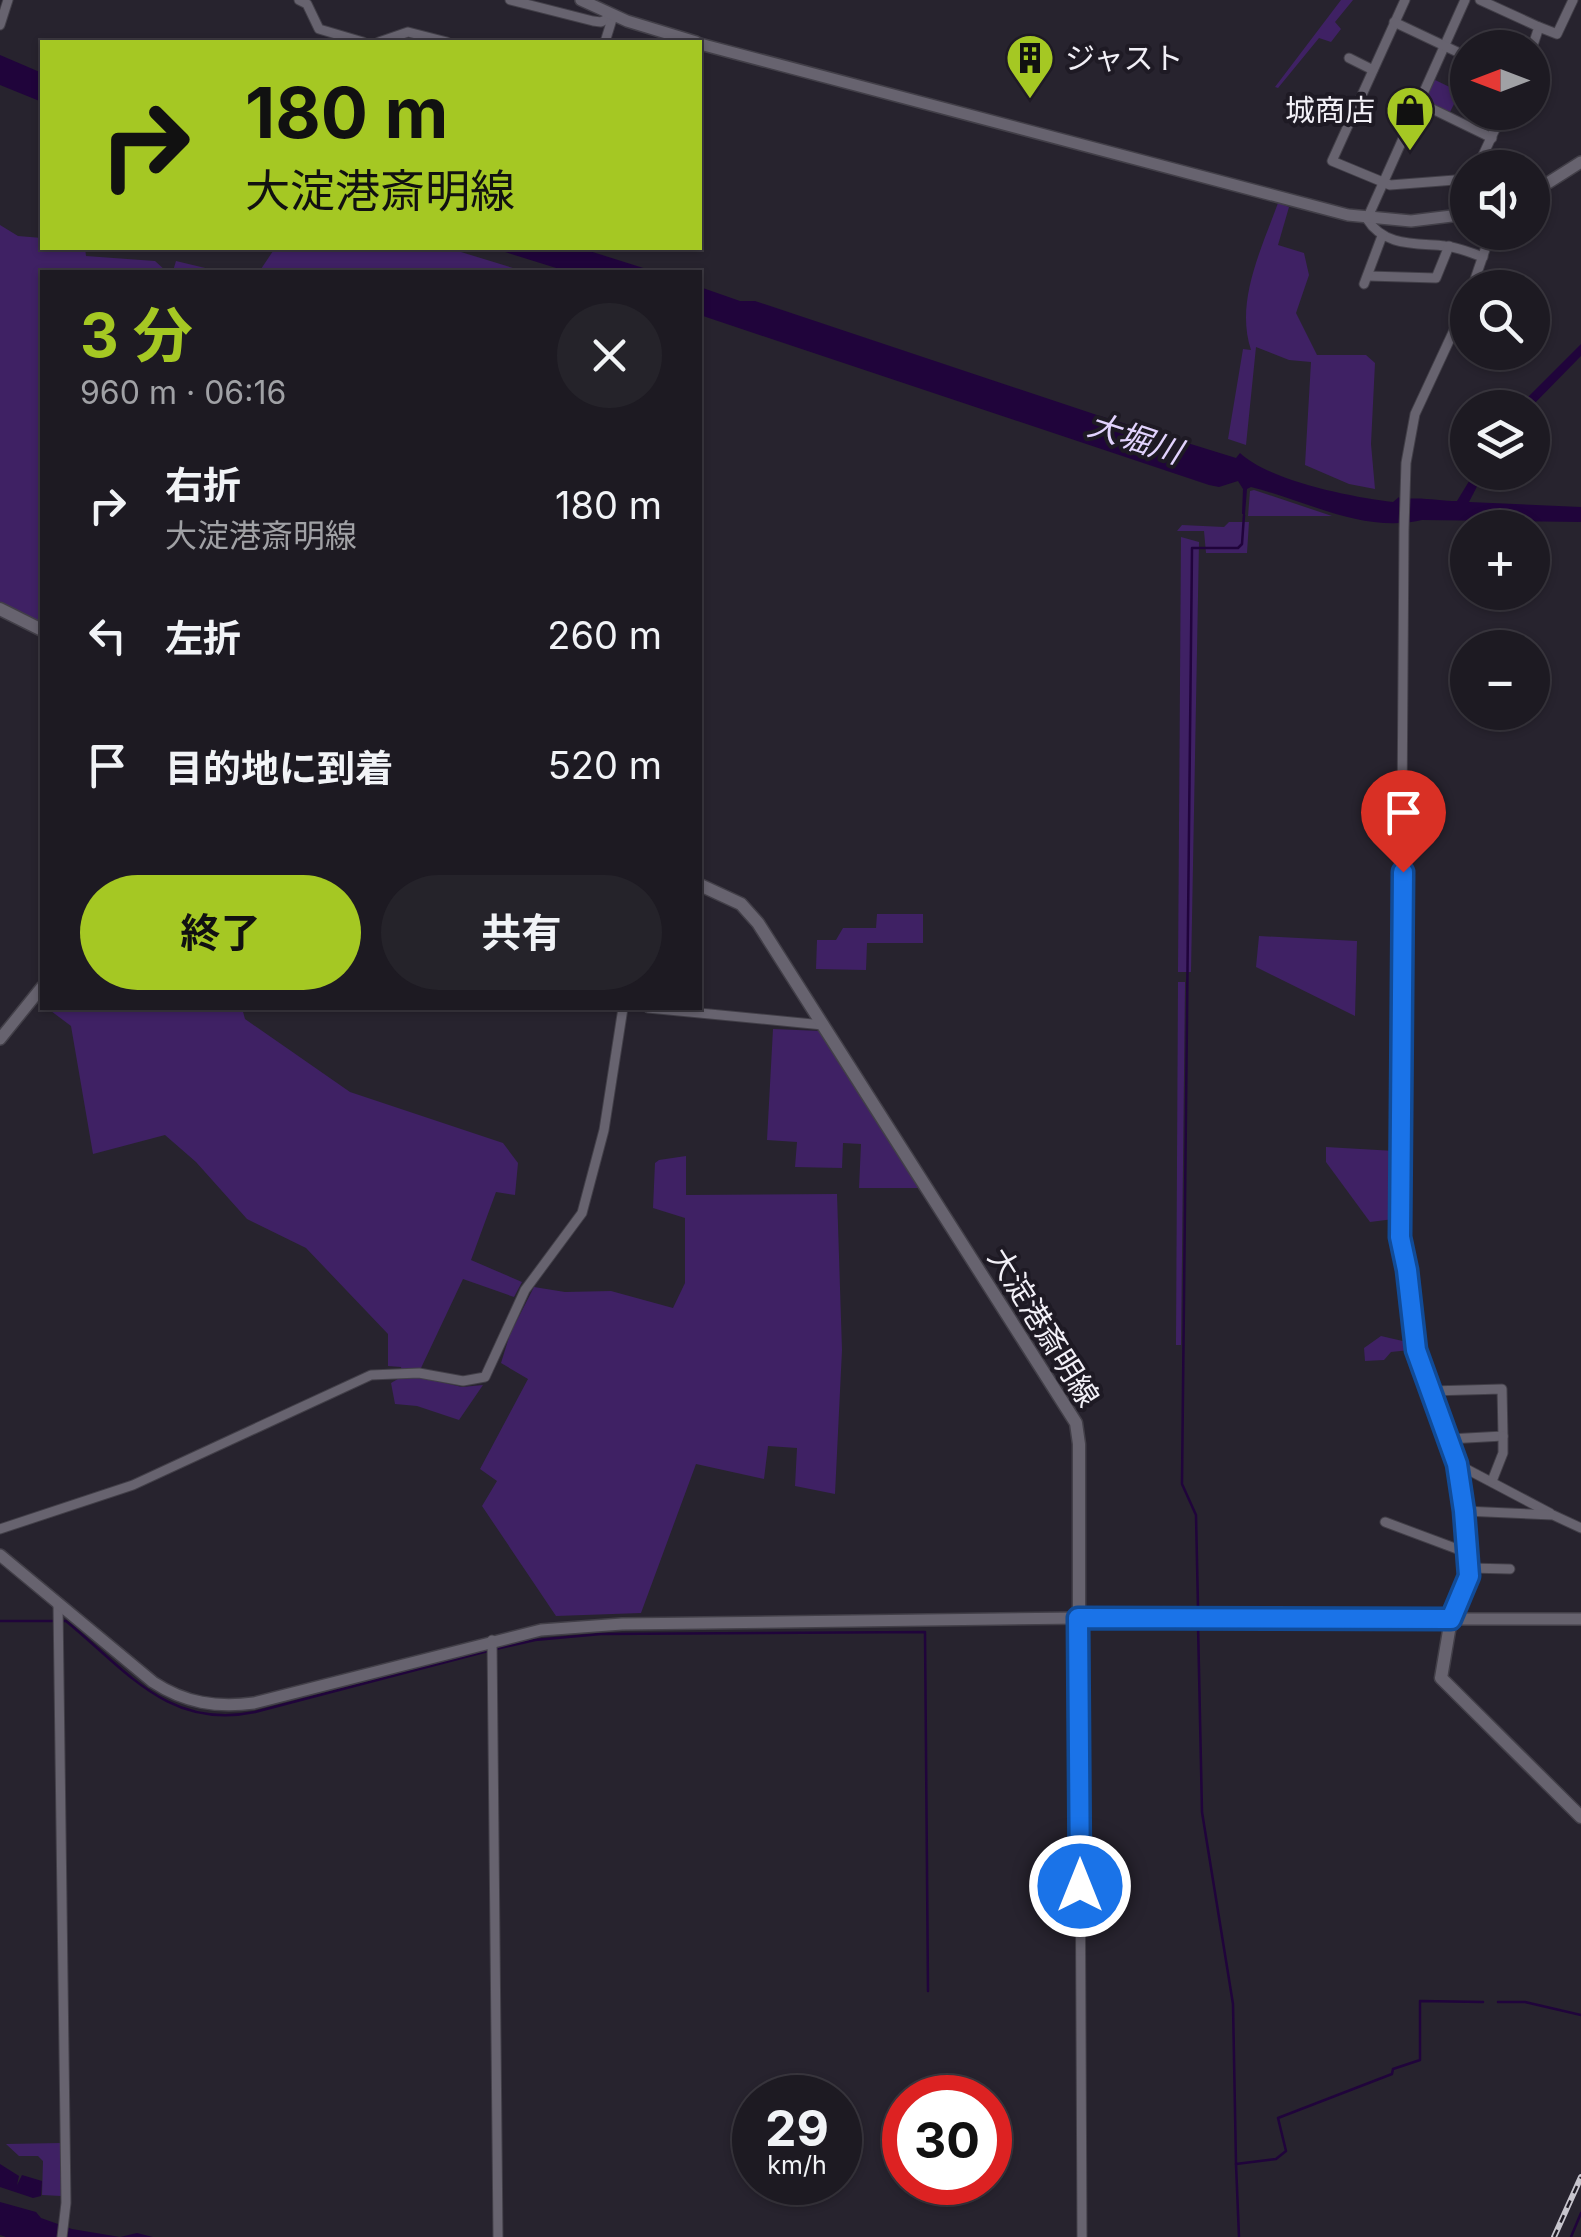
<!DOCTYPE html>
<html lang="ja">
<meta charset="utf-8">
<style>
:root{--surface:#1d1a22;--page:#25232a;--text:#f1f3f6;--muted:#a0a1a5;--line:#3b3840;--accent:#a5c823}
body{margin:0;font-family:Inter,"Noto Sans JP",sans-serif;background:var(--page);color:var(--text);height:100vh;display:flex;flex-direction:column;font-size:38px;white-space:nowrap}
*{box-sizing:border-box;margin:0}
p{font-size:32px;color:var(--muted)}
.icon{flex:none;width:55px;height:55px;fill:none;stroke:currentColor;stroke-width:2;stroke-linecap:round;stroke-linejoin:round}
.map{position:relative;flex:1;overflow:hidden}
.side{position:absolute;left:40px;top:270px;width:662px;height:740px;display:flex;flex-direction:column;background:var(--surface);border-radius:0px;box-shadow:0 2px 8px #0004,0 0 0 2px var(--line)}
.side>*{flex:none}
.top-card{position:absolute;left:40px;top:40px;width:662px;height:210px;border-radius:0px;box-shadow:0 2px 8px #0004,0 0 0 2px var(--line);background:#a5c823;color:#111;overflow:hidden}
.needle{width:65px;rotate:270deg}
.fabs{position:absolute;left:1450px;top:30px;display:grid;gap:20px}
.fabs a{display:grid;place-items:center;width:100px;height:100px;border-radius:50%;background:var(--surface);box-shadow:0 2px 8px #0004,0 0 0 2px var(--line);font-size:50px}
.speed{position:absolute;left:732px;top:2075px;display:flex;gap:20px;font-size:50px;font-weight:700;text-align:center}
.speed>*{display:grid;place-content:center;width:130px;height:130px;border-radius:50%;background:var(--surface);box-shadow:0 2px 8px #0004,0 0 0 2px var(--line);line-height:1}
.speed small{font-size:25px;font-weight:400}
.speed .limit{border:15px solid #d22;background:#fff;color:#111}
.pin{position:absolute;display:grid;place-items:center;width:85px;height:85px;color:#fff;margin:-102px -42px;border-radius:50% 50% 50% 0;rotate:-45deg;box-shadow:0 0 10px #0007}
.pin .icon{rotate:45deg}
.me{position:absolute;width:110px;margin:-55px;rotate:0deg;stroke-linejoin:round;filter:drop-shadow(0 0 8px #0008)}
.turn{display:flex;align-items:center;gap:35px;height:210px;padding:0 40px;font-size:45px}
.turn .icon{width:130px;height:130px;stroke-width:2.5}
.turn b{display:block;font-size:70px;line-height:85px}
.round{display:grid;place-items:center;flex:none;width:105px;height:105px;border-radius:52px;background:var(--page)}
.headline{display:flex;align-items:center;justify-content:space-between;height:170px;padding:0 40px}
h1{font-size:60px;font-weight:700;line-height:75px;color:var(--accent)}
.cta{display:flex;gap:20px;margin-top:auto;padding:20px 40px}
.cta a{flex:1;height:115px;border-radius:60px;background:var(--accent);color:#111;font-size:40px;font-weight:700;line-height:115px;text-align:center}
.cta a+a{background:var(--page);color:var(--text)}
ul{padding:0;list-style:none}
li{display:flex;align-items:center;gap:30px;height:130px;padding:0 40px}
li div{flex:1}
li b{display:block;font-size:38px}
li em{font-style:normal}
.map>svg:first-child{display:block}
.green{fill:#3f2164}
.water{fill:#20043b}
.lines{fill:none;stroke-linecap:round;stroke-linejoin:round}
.stream{stroke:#20043b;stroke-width:2.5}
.minor-casing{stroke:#423f48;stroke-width:11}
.tertiary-casing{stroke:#423f48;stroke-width:14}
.secondary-casing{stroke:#423f48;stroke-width:15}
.minor{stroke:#67636f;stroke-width:9}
.tertiary{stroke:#67636f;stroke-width:11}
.secondary{stroke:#67636f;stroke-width:12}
.rail-casing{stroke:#c7c5cd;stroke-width:6}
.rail{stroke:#1e1a24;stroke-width:2.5;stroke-dasharray:8;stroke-linecap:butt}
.route-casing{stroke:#114b97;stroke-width:25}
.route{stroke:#1a73e8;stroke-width:18}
.labels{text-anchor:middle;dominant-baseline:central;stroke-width:8;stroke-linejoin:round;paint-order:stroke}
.poi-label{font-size:30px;fill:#f2f0f7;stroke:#1e1a24;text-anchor:start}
.street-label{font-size:30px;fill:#f2f0f7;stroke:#1e1a24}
.water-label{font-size:32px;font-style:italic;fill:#e2d3fe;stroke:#1e1a24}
</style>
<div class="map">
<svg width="1581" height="2237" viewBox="0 0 1581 2237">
<rect width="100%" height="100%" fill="#27232e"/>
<!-- green -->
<g class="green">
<polygon points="1341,0 1353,0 1335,22 1341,29 1331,42 1319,38 1278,88 1275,87"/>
<polygon points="1433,79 1460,92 1450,112 1428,102 1426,95"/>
<path d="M1278,203L1289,207L1278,245L1304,253L1309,275L1296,313L1317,355H1366L1375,363L1371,444L1375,489L1349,484L1305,465L1311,362L1289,360L1256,347L1246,445L1228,439L1243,349L1251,350C1235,302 1261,250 1278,203Z"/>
<polygon points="0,225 18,236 42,238 42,248 85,248 86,256 155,261 166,271 173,271 176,261 222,272 42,272 42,623 0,602"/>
<polygon points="275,248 448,248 526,272 259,272"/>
<polygon points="1254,490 1332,516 1248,516 1250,491"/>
<polygon points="1229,522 1249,522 1247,553 1206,553 1204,531 1177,531 1182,525 1224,527"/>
<polygon points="1181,537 1199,542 1191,972 1178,972"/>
<polygon points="877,914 923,914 923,943 867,943 866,970 816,969 817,940 836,940 843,928 876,928"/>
<polygon points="1259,936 1357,941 1355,1016 1256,967"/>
<polygon points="1178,982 1185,982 1181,1345 1176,1345"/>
<polygon points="242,1008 245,1019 350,1092 503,1143 518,1163 515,1195 496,1192 471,1260 522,1282 514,1297 463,1279 421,1368 423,1378 462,1387 483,1385 459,1420 417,1406 395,1404 391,1383 403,1376 401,1367 388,1366 388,1334 306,1248 247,1219 196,1162 165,1135 93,1154 71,1026 47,1008"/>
<polygon points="773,1029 821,1031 921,1188 859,1188 861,1144 843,1143 842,1168 795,1167 797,1142 767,1140"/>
<polygon points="1326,1147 1395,1151 1394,1219 1370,1222 1326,1162"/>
<polygon points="686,1156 686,1195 837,1194 842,1350 835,1494 795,1486 797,1448 768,1446 764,1479 696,1464 641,1613 556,1616 482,1506 497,1481 480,1469 528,1379 501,1363 510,1334 534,1287 565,1292 611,1291 673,1308 685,1283 685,1218 653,1208 655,1163 659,1160"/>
<polygon points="1381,1336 1407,1342 1410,1350 1391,1352 1384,1360 1365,1361 1364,1348"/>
<polygon points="62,2143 61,2196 42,2195 43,2161 38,2156 19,2156 6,2144"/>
</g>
<!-- water -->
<g class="water">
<polygon points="0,55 42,73 42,102 0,85"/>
<polygon points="492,248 580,248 656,272 569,272"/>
<path d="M700,287L740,301H755L1097,415L1236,458L1240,453C1270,481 1351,497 1393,502L1399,497L1401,500C1417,496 1439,501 1457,501L1474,473H1484L1469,502L1581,507V522L1422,520C1364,534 1305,500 1251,487L1247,489L1245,514H1242L1243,489L1238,481L1219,487L1209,485L700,315Z"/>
<polygon points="1581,344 1581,356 1531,407 1518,407"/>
<polygon points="0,2164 19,2176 17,2185 22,2175 42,2181 41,2196 33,2198 0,2187"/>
<polygon points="0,2202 36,2212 41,2218 72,2229 120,2237 137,2233 153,2237 6,2237 0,2235"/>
</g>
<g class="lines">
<!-- stream -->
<g class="stream">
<polyline points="1198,1607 1196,1515 1182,1484 1192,548 1238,548 1242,544 1244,515"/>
<polyline points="0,1621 53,1621"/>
<path d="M61,1621H66C127,1671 169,1730 255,1712L488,1651"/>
<polyline points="1198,1624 1202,1812 1233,2004 1236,2164 1276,2159 1286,2151 1278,2118 1392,2074 1393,2069 1420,2060 1420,2001 1483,2002"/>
<polyline points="496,1649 535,1640 601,1634 925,1632 928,1991"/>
<polyline points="1498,2002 1525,2002 1581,2015"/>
<polyline points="1236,2164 1239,2237"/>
<polyline points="1571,2237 1581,2213"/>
</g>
<!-- minor casing -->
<g class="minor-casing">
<g id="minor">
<polyline points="299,0 307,4 319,29 363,42"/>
<polyline points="510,0 593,21 601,22 613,16"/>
<polyline points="1405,0 1332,161 1390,185 1468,179"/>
<path d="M1465,0L1367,219C1384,247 1417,243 1445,246C1458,247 1471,253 1483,257"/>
<polyline points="1480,0 1539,27 1532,48"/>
<polyline points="1394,22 1468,57"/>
<polyline points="0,25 8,0"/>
<polyline points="1539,27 1557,34 1573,0"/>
<polyline points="379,42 408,32 447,42"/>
<polyline points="605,42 613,16"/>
<polyline points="1349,58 1373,70"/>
<polyline points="1418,102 1492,138"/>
<polyline points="1477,168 1503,112"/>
<polyline points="1368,276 1436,278 1449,246"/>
<polyline points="1364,284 1382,236"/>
<polyline points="1472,288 1491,232"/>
<polyline points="648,1008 823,1025"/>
<polyline points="1431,1391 1502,1389 1503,1436 1449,1439"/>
<polyline points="1457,1464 1550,1513"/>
<polyline points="1492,1481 1503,1453 1503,1436"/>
<polyline points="1464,1511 1553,1515 1581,1528"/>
<polyline points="1385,1522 1468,1553"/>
<polyline points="0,1529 133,1485 371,1375 419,1373 463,1381 485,1377 525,1290 582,1213 604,1130 623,1008"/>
<polyline points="1469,1568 1510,1569"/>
<polyline points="58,1604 66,2203 62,2237"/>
<polyline points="1079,1618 1082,2237"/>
<polyline points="1451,1619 1469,1576 1464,1511 1457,1464 1417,1350 1407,1270 1399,1237 1404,529 1406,463 1415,414 1468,300"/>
<polyline points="492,1640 498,2237"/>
</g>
</g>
<!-- tertiary casing -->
<g class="tertiary-casing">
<g id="tertiary">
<polyline points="581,0 627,21 696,42"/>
<polyline points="700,44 1348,215 1411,221 1468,214"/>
<polyline points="1532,193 1581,162"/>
<polyline points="0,1039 42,987"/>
<path d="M0,1555L153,1682C185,1703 217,1708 254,1703L541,1630L622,1624L1079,1618"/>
<polyline points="1451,1619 1581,1619"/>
</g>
</g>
<!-- secondary casing -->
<g class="secondary-casing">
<g id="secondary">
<polyline points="0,609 42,630"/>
<polyline points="700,885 741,904 758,923 1076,1423 1079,1444 1079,1618 1451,1619 1441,1678 1581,1817"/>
</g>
</g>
<!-- minor -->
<use href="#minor" class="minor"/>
<!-- tertiary -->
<use href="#tertiary" class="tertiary"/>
<!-- secondary -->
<use href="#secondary" class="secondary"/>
<!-- rail casing -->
<g class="rail-casing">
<polyline id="rail" points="1554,2237 1581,2177"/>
</g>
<!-- rail -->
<use href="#rail" class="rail"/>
</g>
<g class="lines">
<!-- route casing -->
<g class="route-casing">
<polyline id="route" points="1080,1886 1078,1618 1451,1619 1469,1576 1464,1511 1457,1464 1416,1350 1407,1270 1400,1237 1403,872"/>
</g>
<!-- route -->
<use href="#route" class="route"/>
</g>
<!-- icons -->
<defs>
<g id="building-pin" transform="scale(2.5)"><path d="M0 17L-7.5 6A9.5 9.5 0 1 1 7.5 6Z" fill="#a5c823" stroke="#1e1a24"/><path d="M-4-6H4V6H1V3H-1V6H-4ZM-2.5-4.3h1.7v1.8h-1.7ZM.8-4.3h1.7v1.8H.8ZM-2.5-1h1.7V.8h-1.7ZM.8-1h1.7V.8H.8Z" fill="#111"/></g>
<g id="shop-pin" transform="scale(2.5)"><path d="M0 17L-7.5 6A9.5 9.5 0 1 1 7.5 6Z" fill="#a5c823" stroke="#1e1a24"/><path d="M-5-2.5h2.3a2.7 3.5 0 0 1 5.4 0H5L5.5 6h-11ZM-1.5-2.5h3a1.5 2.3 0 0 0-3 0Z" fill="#111"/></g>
</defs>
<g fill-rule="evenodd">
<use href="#building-pin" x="1030" y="58"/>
<use href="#shop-pin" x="1410" y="110"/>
</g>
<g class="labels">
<!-- poi labels -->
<g class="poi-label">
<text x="1065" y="58">ジャスト</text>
<text x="1375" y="110" text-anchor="end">城商店</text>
</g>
<!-- street labels -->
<g class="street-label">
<text transform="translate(1044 1327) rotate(58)">大淀港斎明線</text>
</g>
<!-- water labels -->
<g class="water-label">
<text transform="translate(1135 438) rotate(18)">大堀川</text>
</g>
</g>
</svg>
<div class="fabs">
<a><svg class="needle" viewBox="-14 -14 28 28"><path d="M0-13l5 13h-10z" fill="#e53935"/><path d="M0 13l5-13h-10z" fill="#a0a1a5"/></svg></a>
<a><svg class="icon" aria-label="sound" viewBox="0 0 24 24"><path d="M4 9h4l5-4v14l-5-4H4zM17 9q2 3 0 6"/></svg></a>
<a><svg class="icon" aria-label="search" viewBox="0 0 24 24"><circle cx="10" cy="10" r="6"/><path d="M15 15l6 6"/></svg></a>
<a><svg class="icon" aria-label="layers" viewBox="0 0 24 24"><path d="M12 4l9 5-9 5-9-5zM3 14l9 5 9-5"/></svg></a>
<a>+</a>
<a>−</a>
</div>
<div class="speed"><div>29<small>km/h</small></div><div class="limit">30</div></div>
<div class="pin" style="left:1403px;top:872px;background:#d93025"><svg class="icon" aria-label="arrive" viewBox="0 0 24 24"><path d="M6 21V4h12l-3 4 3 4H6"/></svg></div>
<svg class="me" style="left:1080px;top:1886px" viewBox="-20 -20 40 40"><circle r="17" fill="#1a73e8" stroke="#fff" stroke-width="3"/><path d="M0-11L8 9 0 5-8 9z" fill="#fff"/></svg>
<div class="top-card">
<div class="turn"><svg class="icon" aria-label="right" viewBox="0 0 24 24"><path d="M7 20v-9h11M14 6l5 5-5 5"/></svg><div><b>180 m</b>大淀港斎明線</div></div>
</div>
<section class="side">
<div class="headline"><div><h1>3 分</h1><p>960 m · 06:16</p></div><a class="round"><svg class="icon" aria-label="close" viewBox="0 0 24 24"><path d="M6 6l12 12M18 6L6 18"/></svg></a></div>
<ul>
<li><svg class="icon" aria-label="right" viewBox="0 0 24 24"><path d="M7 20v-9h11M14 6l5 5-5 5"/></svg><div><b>右折</b><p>大淀港斎明線</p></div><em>180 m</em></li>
<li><svg class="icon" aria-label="left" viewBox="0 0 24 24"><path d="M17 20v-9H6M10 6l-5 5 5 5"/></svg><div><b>左折</b></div><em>260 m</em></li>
<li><svg class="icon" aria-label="arrive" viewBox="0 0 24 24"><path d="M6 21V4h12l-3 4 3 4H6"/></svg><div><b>目的地に到着</b></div><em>520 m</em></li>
</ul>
<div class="cta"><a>終了</a><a>共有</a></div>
</section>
</div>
